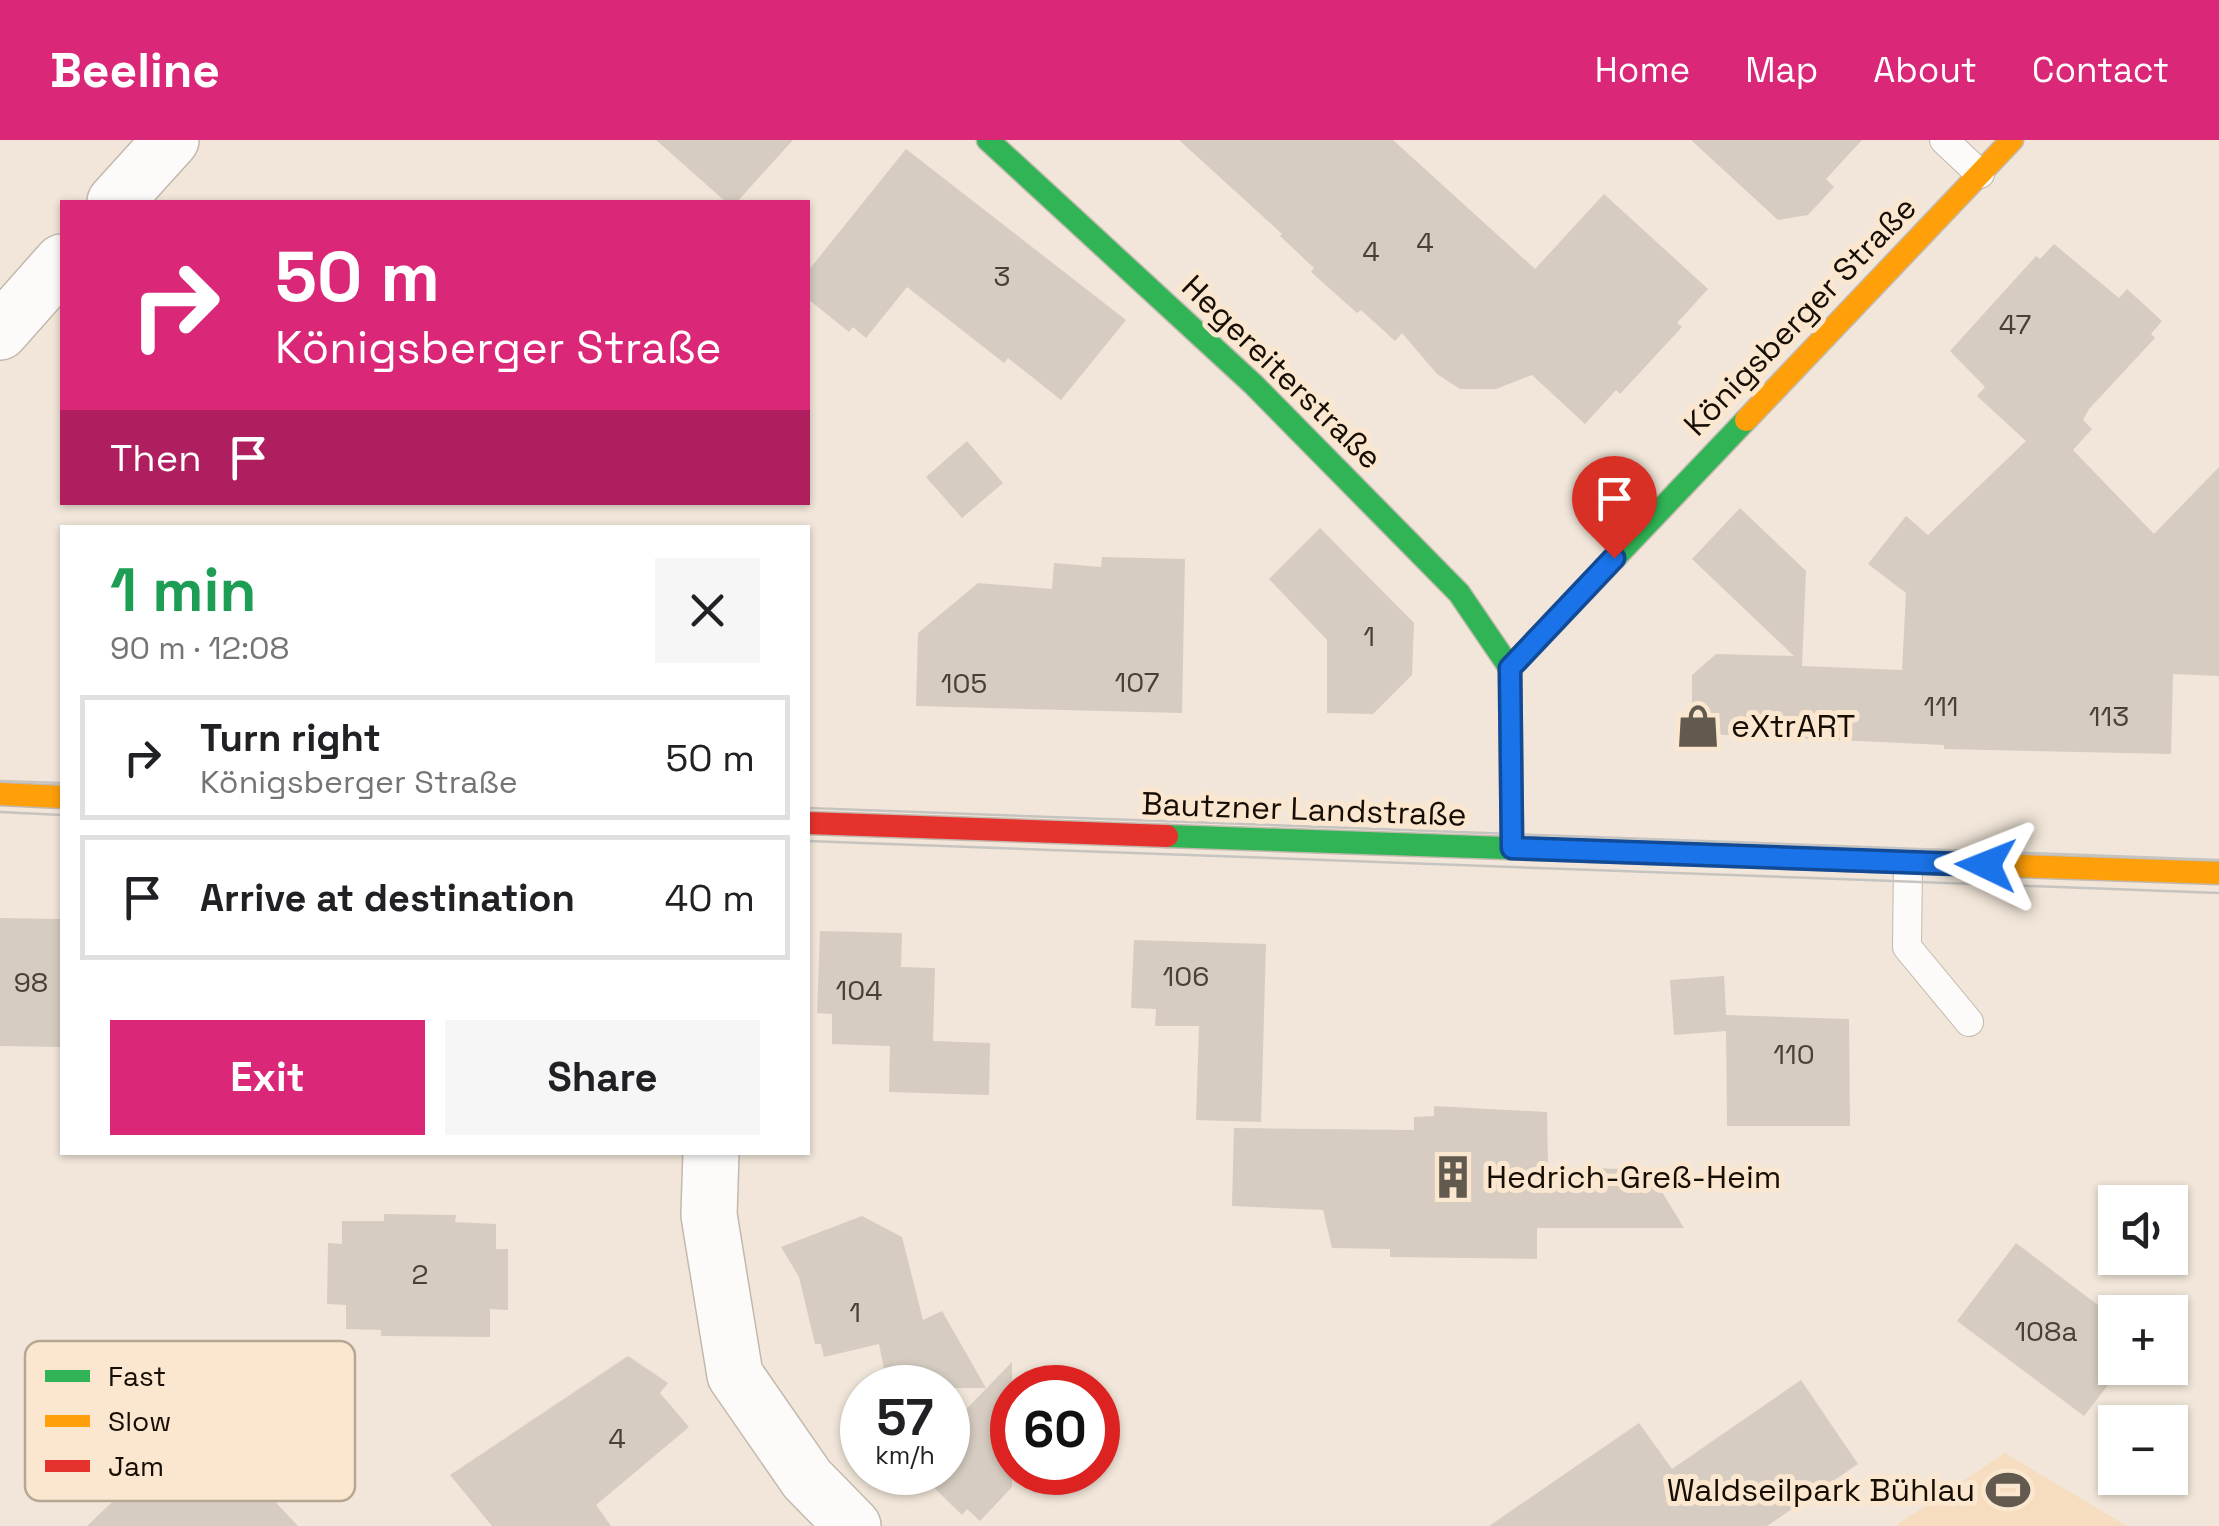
<!DOCTYPE html>
<meta charset="utf-8">
<style>
:root{--surface:#fff;--page:#f6f6f6;--text:#202124;--muted:#757577;--line:#e0e0e0;--accent:#db2777}
body{margin:0;font-family:"Space Grotesk",sans-serif;background:var(--page);color:var(--text);height:100vh;display:flex;flex-direction:column;font-size:38px;white-space:nowrap}
*{box-sizing:border-box;margin:0}
p{font-size:32px;color:var(--muted)}
.icon{flex:none;width:55px;height:55px;fill:none;stroke:currentColor;stroke-width:2;stroke-linecap:round;stroke-linejoin:round}
.map{position:relative;flex:1;overflow:hidden}
.side{position:absolute;left:60px;top:385px;width:750px;height:630px;display:flex;flex-direction:column;background:var(--surface);border-radius:0px;box-shadow:0 2px 8px #0004}
.side>*{flex:none}
.banner{position:absolute;left:60px;top:60px;width:750px;height:305px;border-radius:0px;box-shadow:0 2px 8px #0004;background:#db2777;color:#fff;overflow:hidden}
.tools{position:absolute;left:2098px;top:1045px;display:grid;gap:20px}
.tools a{display:grid;place-items:center;width:90px;height:90px;border-radius:0px;background:var(--surface);box-shadow:0 2px 8px #0004;font-size:50px}
.speed{position:absolute;left:840px;top:1225px;display:flex;gap:20px;font-size:50px;font-weight:700;text-align:center}
.speed>*{display:grid;place-content:center;width:130px;height:130px;border-radius:50%;background:var(--surface);box-shadow:0 2px 8px #0004;line-height:1}
.speed small{font-size:25px;font-weight:400}
.speed .limit{border:15px solid #d22;background:#fff;color:#111}
.pin{position:absolute;display:grid;place-items:center;width:85px;height:85px;color:#fff;margin:-102px -42px;border-radius:50% 50% 50% 0;rotate:-45deg;box-shadow:0 0 10px #0007}
.pin .icon{rotate:45deg}
.me{position:absolute;width:110px;margin:-55px;rotate:272deg;stroke-linejoin:round;filter:drop-shadow(0 0 8px #0008)}
.turn{display:flex;align-items:center;gap:35px;height:210px;padding:0 50px;font-size:45px}
.turn .icon{width:130px;height:130px;stroke-width:2.5}
.turn b{display:block;font-size:70px;line-height:85px}
.then{display:flex;align-items:center;height:95px;padding:0 50px;background:#0003;gap:20px;font-size:38px}
.round{display:grid;place-items:center;flex:none;width:105px;height:105px;border-radius:0px;background:var(--page)}
.summary{display:flex;align-items:center;justify-content:space-between;height:170px;padding:0 50px}
h1{font-size:60px;font-weight:700;line-height:75px;color:#1e9e55}
.primary-button{display:flex;gap:20px;margin-top:auto;padding:20px 50px}
.primary-button a{flex:1;height:115px;border-radius:0px;background:var(--accent);color:#fff;font-size:40px;font-weight:700;line-height:115px;text-align:center}
.primary-button a+a{background:var(--page);color:var(--text)}
ul{padding:0;list-style:none}
li{display:flex;align-items:center;gap:30px;height:125px;margin:0 20px 15px;padding:0 30px;border:5px solid var(--line);border-radius:0px}
li div{flex:1}
li b{display:block;font-size:38px}
li em{font-style:normal}
header{display:flex;align-items:center;gap:60px;box-sizing:border-box;height:140px;padding:0 50px;background:var(--accent);color:#fff}
header strong{font-size:48px}
nav{display:flex;gap:55px;margin-inline-start:auto;font-size:35px}
.map>svg:first-child{display:block}
.green{fill:#f6ddbf}
.building{fill:#d6ccc1}
.lines{fill:none;stroke-linecap:round;stroke-linejoin:round}
.lane-casing{stroke:#c2b9ae;stroke-width:30}
.street-casing{stroke:#c2b9ae;stroke-width:58}
.fast-casing{stroke:#c2b9ae;stroke-width:25}
.slow-casing{stroke:#c2b9ae;stroke-width:25}
.jam-casing{stroke:#c2b9ae;stroke-width:25}
.lane{stroke:#fdfbf9;stroke-width:28}
.street{stroke:#fdfbf9;stroke-width:55}
.fast{stroke:#30b455;stroke-width:22}
.slow{stroke:#ff9f0a;stroke-width:22}
.jam{stroke:#e5322d;stroke-width:22}
.tram{stroke:#c6c4c0;stroke-width:2.5}
.route-casing{stroke:#114b97;stroke-width:25}
.route{stroke:#1a73e8;stroke-width:18}
.labels{text-anchor:middle;dominant-baseline:central;stroke-width:10;stroke-linejoin:round;paint-order:stroke}
.number-label{font-size:28px;fill:#494036}
.street-label{font-size:32px;fill:#160e04;stroke:#fbe7cf}
.poi-label{font-size:32px;fill:#160e04;stroke:#fbe7cf;text-anchor:start}
.key{fill:#fbe7cf;stroke:#b6a692;stroke-width:2.5}
.key-label{font-size:28px;fill:#160e04}
</style>
<header>
<strong>Beeline</strong>
<nav><a>Home</a><a>Map</a><a>About</a><a>Contact</a></nav>
</header>
<div class="map">
<svg width="2219" height="1386" viewBox="0 0 2219 1386">
<rect width="100%" height="100%" fill="#f1e6d9"/>
<!-- green -->
<polygon class="green" points="2005,1313 2127,1386 1895,1386"/>
<!-- building -->
<g class="building">
<polygon points="656,0 793,0 737,62 726,62"/>
<polygon points="1179,0 1393,0 1535,129 1604,54 1708,149 1677,183 1682,187 1620,254 1616,250 1585,284 1532,235 1496,249 1460,249 1437,234 1402,193 1395,201 1361,170 1357,173 1311,132 1314,128 1280,96 1282,94"/>
<polygon points="1691,0 1862,0 1826,39 1834,47 1808,75 1778,80"/>
<polygon points="906,9 1126,180 1061,260 1008,218 1004,223 907,147 866,198 853,187 849,192 808,159 808,131"/>
<polygon points="2054,104 2119,158 2127,149 2162,181 2151,194 2155,198 2089,269 2083,280 2092,289 2073,310 2154,394 2219,327 2219,536 2173,534 2171,614 1944,609 1944,605 1705,594 1692,579 1692,535 1716,514 1794,516 1692,419 1740,368 1806,431 1802,526 1902,530 1906,453 1868,424 1906,376 1928,395 2026,301 1977,256 1985,247 1950,211 2036,116 2040,119"/>
<polygon points="967,301 1003,343 962,378 926,337"/>
<polygon points="1320,388 1414,483 1412,535 1373,574 1327,573 1327,500 1269,439"/>
<polygon points="1102,417 1185,419 1182,573 916,566 918,493 978,443 1052,449 1054,423 1101,427"/>
<polygon points="0,778 62,779 62,907 0,906"/>
<polygon points="820,791 902,793 901,827 935,828 933,901 990,903 989,955 889,952 890,906 832,904 832,874 817,873"/>
<polygon points="1134,800 1266,804 1261,982 1196,980 1199,886 1155,886 1156,869 1131,868"/>
<polygon points="1724,836 1726,875 1849,879 1850,986 1727,986 1726,891 1674,895 1670,840"/>
<polygon points="1434,966 1547,972 1548,1028 1648,1029 1684,1088 1537,1088 1537,1119 1390,1117 1390,1109 1332,1108 1323,1070 1232,1066 1234,988 1414,990 1414,977 1434,976"/>
<polygon points="384,1074 456,1075 455,1082 496,1084 496,1109 508,1109 508,1170 490,1169 490,1197 381,1196 381,1190 346,1189 346,1165 327,1164 328,1103 342,1104 342,1081 384,1081"/>
<polygon points="862,1076 902,1097 923,1180 942,1171 986,1248 888,1248 879,1204 824,1217 821,1204 815,1204 799,1137 781,1107"/>
<polygon points="2016,1103 2115,1178 2115,1236 2084,1276 1957,1181"/>
<polygon points="628,1216 668,1243 660,1253 689,1287 596,1365 611,1386 492,1386 450,1335"/>
<polygon points="1012,1222 1012,1347 980,1381 967,1369 962,1375 918,1332 948,1332 948,1288"/>
<polygon points="1801,1240 1858,1324 1767,1386 1489,1386 1639,1283 1672,1329"/>
<polygon points="198,1280 298,1386 87,1386"/>
</g>
<g class="lines">
<!-- lane casing -->
<g class="lane-casing">
<g id="lane">
<polyline points="1944,0 1980,34"/>
<polyline points="1908,723 1907,807 1969,882"/>
</g>
</g>
<!-- street casing -->
<g class="street-casing">
<g id="street">
<polyline points="115,62 171,0"/>
<polyline points="0,192 62,122"/>
<polyline points="711,1012 709,1075 735,1235 807,1339 853,1386"/>
</g>
</g>
<!-- fast casing -->
<g class="fast-casing">
<g id="fast">
<polyline points="988,0 1253,244 1459,453 1510,528"/>
<polyline points="1167,696 1848,720"/>
<polyline points="1512,708 1510,528 1746,280"/>
</g>
</g>
<!-- slow casing -->
<g class="slow-casing">
<g id="slow">
<polyline points="1746,280 2012,0"/>
<polyline points="0,654 62,657"/>
<polyline points="1848,720 2219,733"/>
</g>
</g>
<!-- jam casing -->
<g class="jam-casing">
<polyline id="jam" points="808,683 1167,696"/>
</g>
<!-- lane -->
<use href="#lane" class="lane"/>
<!-- street -->
<use href="#street" class="street"/>
<!-- fast -->
<use href="#fast" class="fast"/>
<!-- slow -->
<use href="#slow" class="slow"/>
<!-- jam -->
<use href="#jam" class="jam"/>
<!-- tram -->
<g class="tram">
<polyline points="0,641 62,643"/>
<polyline points="808,668 2219,720"/>
<polyline points="0,672 62,675"/>
<polyline points="808,701 2219,753"/>
</g>
</g>
<g class="lines">
<!-- route casing -->
<g class="route-casing">
<polyline id="route" points="1614,418 1510,528 1512,708 1986,725"/>
</g>
<!-- route -->
<use href="#route" class="route"/>
</g>
<!-- icons -->
<defs>
<g id="shop-bare" transform="scale(3.45)"><path d="M-5-2.5h2.3a2.7 3.5 0 0 1 5.4 0H5L5.5 6h-11ZM-1.5-2.5h3a1.5 2.3 0 0 0-3 0Z" fill="#635a4f" stroke="#fbe7cf" stroke-width="2.5" paint-order="stroke"/></g>
<g id="building-bare" transform="scale(3.45)"><path d="M-4-6H4V6H1V3H-1V6H-4ZM-2.5-4.3h1.7v1.8h-1.7ZM.8-4.3h1.7v1.8H.8ZM-2.5-1h1.7V.8h-1.7ZM.8-1h1.7V.8H.8Z" fill="#635a4f" stroke="#fbe7cf" stroke-width="2.5" paint-order="stroke"/></g>
<g id="stadium-bare" transform="scale(3.45)"><path d="M0-5a6.5 5 0 1 0 0 10a6.5 5 0 1 0 0-10ZM-3.5-1.8h7v3.6h-7Z" fill="#635a4f" stroke="#fbe7cf" stroke-width="2.5" paint-order="stroke"/></g>
</defs>
<g fill-rule="evenodd">
<use href="#shop-bare" x="1698" y="586"/>
<use href="#building-bare" x="1453" y="1037"/>
<use href="#stadium-bare" x="2008" y="1350"/>
</g>
<g class="labels">
<!-- number labels -->
<g class="number-label">
<text x="1425" y="102">4</text>
<text x="1371" y="111">4</text>
<text x="1002" y="136">3</text>
<text x="2015" y="184">47</text>
<text x="1369" y="496">1</text>
<text x="1137" y="542">107</text>
<text x="964" y="543">105</text>
<text x="1941" y="566">111</text>
<text x="2109" y="576">113</text>
<text x="1186" y="836">106</text>
<text x="31" y="842">98</text>
<text x="859" y="850">104</text>
<text x="1794" y="914">110</text>
<text x="420" y="1134">2</text>
<text x="855" y="1172">1</text>
<text x="2046" y="1191">108a</text>
<text x="617" y="1298">4</text>
</g>
<!-- street labels -->
<g class="street-label">
<text transform="translate(1800 176) rotate(-46)">Königsberger Straße</text>
<text transform="translate(1282 232) rotate(44)">Hegereiterstraße</text>
<text transform="translate(1304 669) rotate(2)">Bautzner Landstraße</text>
</g>
<!-- poi labels -->
<g class="poi-label">
<text x="1731" y="586">eXtrART</text>
<text x="1486" y="1037">Hedrich-Greß-Heim</text>
<text x="1975" y="1350" text-anchor="end">Waldseilpark Bühlau</text>
</g>
</g>
<!-- legend -->
<rect x="25" y="1201" width="330" height="160" rx="15" class="key"/>
<rect x="45" y="1230" width="45" height="12" fill="#30b455"/>
<rect x="45" y="1275" width="45" height="12" fill="#ff9f0a"/>
<rect x="45" y="1320" width="45" height="12" fill="#e5322d"/>
<g class="key-label">
<text x="108" y="1246">Fast</text>
<text x="108" y="1291">Slow</text>
<text x="108" y="1336">Jam</text>
</g>
</svg>
<div class="tools">
<a><svg class="icon" aria-label="sound" viewBox="0 0 24 24"><path d="M4 9h4l5-4v14l-5-4H4zM17 9q2 3 0 6"/></svg></a>
<a>+</a>
<a>−</a>
</div>
<div class="speed"><div>57<small>km/h</small></div><div class="limit">60</div></div>
<div class="pin" style="left:1614px;top:418px;background:#d93025"><svg class="icon" aria-label="arrive" viewBox="0 0 24 24"><path d="M6 21V4h12l-3 4 3 4H6"/></svg></div>
<svg class="me" style="left:1986px;top:725px" viewBox="-20 -20 40 40"><path d="M0-17L14 15 0 8-14 15z" fill="#1a73e8" stroke="#fff" stroke-width="4"/></svg>
<div class="banner">
<div class="turn"><svg class="icon" aria-label="right" viewBox="0 0 24 24"><path d="M7 20v-9h11M14 6l5 5-5 5"/></svg><div><b>50 m</b>Königsberger Straße</div></div>
<div class="then">Then<svg class="icon" aria-label="arrive" viewBox="0 0 24 24"><path d="M6 21V4h12l-3 4 3 4H6"/></svg></div>
</div>
<section class="side">
<div class="summary"><div><h1>1 min</h1><p>90 m · 12:08</p></div><a class="round"><svg class="icon" aria-label="close" viewBox="0 0 24 24"><path d="M6 6l12 12M18 6L6 18"/></svg></a></div>
<ul>
<li><svg class="icon" aria-label="right" viewBox="0 0 24 24"><path d="M7 20v-9h11M14 6l5 5-5 5"/></svg><div><b>Turn right</b><p>Königsberger Straße</p></div><em>50 m</em></li>
<li><svg class="icon" aria-label="arrive" viewBox="0 0 24 24"><path d="M6 21V4h12l-3 4 3 4H6"/></svg><div><b>Arrive at destination</b></div><em>40 m</em></li>
</ul>
<div class="primary-button"><a>Exit</a><a>Share</a></div>
</section>
</div>
